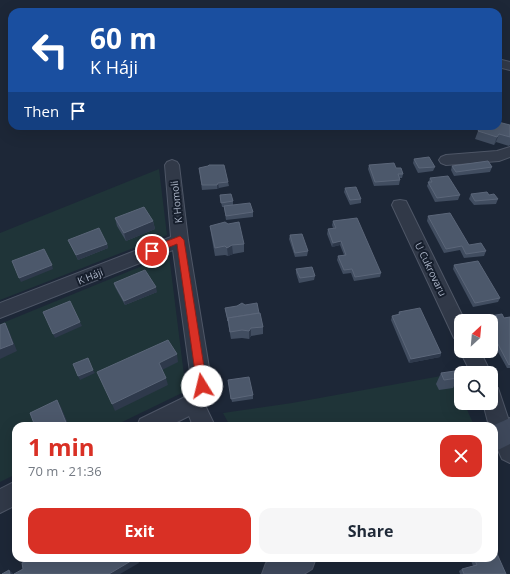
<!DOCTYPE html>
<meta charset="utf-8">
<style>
:root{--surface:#fff;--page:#f6f6f7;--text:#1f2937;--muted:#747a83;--accent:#d93025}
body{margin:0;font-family:"Open Sans",sans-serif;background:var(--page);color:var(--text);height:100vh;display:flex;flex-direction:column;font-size:15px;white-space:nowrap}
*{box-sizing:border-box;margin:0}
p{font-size:13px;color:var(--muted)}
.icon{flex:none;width:22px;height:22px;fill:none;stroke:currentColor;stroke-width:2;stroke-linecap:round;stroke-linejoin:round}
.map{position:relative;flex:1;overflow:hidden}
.details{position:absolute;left:12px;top:422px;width:486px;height:140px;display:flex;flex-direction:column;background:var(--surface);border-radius:12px;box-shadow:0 4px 16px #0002}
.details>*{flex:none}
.hud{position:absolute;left:8px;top:8px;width:494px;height:122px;border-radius:12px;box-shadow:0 4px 16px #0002;background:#1a4fa0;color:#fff;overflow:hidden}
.needle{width:26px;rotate:26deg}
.tools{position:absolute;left:454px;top:314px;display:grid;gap:8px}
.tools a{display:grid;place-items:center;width:44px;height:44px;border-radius:8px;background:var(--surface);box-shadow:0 4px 16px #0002;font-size:20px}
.pin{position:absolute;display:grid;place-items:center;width:34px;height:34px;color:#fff;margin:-17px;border:2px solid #fff;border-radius:50%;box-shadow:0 1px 4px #0007}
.me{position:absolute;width:44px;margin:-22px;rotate:351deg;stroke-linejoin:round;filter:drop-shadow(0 0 3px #0008)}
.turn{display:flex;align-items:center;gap:14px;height:84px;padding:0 16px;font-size:18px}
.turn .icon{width:52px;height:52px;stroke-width:2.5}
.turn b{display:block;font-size:28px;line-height:34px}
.then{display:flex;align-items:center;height:38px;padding:0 16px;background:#0003;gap:8px;font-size:15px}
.round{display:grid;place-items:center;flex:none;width:42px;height:42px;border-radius:12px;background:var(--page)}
.overview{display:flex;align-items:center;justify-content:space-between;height:68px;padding:0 16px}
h1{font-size:24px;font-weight:700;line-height:30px;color:var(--accent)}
.action{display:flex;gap:8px;margin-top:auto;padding:8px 16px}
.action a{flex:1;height:46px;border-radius:12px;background:var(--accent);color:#fff;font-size:16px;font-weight:700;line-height:46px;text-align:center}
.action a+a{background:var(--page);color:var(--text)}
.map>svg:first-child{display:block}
.green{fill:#1f3438}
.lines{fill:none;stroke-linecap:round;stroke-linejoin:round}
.street-casing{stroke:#4e5666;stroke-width:2}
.secondary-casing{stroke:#4e5666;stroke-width:2}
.street{fill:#313948;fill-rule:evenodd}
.secondary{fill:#3e485b;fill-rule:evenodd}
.wall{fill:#414d60}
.shaded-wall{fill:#2e394b}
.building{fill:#4c586b;stroke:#5b6679}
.route{fill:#d93025;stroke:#8d1f18}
.labels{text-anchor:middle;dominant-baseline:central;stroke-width:4;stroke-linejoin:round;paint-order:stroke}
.street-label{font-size:10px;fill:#aab3c5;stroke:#161e2c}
</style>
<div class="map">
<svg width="510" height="574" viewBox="0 0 510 574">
<rect width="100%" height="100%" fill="#1d2737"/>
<!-- green -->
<g class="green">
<polygon points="159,169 167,235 0,300 0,233"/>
<polygon points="169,255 186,391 114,426 16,426 16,474 0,482 0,324"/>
<polygon points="452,374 461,395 461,403 464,403 473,423 468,426 230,426 223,413 292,403"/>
</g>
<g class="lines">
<!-- street casing -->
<g class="street-casing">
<g id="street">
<polygon points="498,59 510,62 510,70 498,67"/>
<polygon points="510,147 510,157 499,161 446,165 441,163 439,160 441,157 446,155 497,151"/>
<polygon points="172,160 177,162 179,165 188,240 212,386 204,403 215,426 193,426 189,416 169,426 137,426 140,419 187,396 192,386 173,250 0,318 0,303 171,237 165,165 167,162"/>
<polygon points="400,200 406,201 408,205 465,321 461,321 461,340 454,338 392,205 394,201"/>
<polygon points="461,349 461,351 480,351 491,373 471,373 460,351"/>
<polygon points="491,386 498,388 510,424 510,463 502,459 494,441 494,426 489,426 483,403 491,403"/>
<polygon points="16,481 16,505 0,513 0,489"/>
</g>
</g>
<!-- secondary casing -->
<g class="secondary-casing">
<g id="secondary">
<polygon points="510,418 510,444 494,452 494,426 492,426"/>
<polygon points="274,558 316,558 312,569 304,574 262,574 266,563"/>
</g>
</g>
<!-- street -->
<use href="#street" class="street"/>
<!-- secondary -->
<use href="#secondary" class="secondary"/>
</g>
<!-- wall -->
<g class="wall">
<polygon points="510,125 510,145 509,146 496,142 494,145 475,139 478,131"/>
<polygon points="414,159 435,167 433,171 418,173 413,163"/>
<polygon points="369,165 396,168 403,174 402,178 399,178 400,180 399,185 374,186 368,169"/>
<polygon points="452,166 492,167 490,172 454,176 451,170"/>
<polygon points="199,168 228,182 229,186 219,188 217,189 202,190"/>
<polygon points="430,178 460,195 458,200 435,202 427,186"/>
<polygon points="345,188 361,199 361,203 350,205 344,192"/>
<polygon points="471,194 489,195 498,199 496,204 474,205 469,199"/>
<polygon points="220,195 233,201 233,205 253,212 253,217 226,220 224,207 222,207"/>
<polygon points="428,216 469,245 486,251 484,256 464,258 460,250 444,253 427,221"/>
<polygon points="115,218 153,221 155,229 126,241 117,226"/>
<polygon points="333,221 381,273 380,277 354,281 351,273 343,274 337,260 338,256 344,255 340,245 332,247 327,234 328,229 333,228 332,225"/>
<polygon points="210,226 244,244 244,252 233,254 228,256 225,255 215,256 211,234"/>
<polygon points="290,235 308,251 307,256 295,257 289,239"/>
<polygon points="68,240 107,244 108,248 78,260"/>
<polygon points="454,265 500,298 498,302 473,307 453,269"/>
<polygon points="296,269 315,276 314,280 299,283 296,273"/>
<polygon points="114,283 157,292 125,305 115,287"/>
<polygon points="225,308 259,313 263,327 263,334 251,336 249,339 242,338 231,339"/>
<polygon points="399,312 441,353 440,357 409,363 391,320 392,316 398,315"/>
<polygon points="490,316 504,318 510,317 510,368 507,368 491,339 491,321 487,320"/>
<polygon points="441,373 458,378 453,388 439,390 436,384"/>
<polygon points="228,380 253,395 253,399 232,402"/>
<polygon points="470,558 494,558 506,574 460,574 459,571 462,569 473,566"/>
</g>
<!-- shaded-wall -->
<g class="shaded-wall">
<polygon points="499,134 496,142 494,145 497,137"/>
<polygon points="218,183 219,188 217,189 217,185"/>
<polygon points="153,221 155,229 126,241 124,233"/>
<polygon points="341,241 340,245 332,247 333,243"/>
<polygon points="107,244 108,248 78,260 76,255"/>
<polygon points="232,245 233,254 228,256 227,248"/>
<polygon points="52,265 53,269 21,282 19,278"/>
<polygon points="156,287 157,292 125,305 124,301"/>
<polygon points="80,322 82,326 55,338 53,334"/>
<polygon points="5,323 9,331 17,351 0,359 0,349"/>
<polygon points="251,328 251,336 249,339 249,331"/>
<polygon points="441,353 440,357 409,363 411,359"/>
<polygon points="177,354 178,362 160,371 159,363"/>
<polygon points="93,370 95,373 80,380 78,376"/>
<polygon points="166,378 168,385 115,411 112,404"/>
<polygon points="57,400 61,407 69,426 66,426"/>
<polygon points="136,558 137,558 139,563 120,574 109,574"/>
<polygon points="9,570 14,574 10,574"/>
</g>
<!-- building -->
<g class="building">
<polygon points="498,122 510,125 510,137 499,134 497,137 478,131 481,126 498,126"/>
<polygon points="429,157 435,167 419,168 414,159"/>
<polygon points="488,161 492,167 456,172 452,166"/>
<polygon points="394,163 396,168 401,168 403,174 398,174 400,180 375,182 369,165"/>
<polygon points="209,165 224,165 228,182 218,183 217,185 202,185 199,168 208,166"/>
<polygon points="448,176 460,195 437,198 428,182 432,182 430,178"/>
<polygon points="356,187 361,199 350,200 345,188"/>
<polygon points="487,192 489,195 494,194 498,199 475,201 471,194"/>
<polygon points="231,194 233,201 221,203 220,195"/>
<polygon points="250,203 253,212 226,216 224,206"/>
<polygon points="144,207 153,221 124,233 115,218"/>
<polygon points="450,213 469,245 481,243 486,251 466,254 462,246 446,249 428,216"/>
<polygon points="357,218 381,273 355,277 352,269 344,270 338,256 346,255 341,241 333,243 328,229 336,228 333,221"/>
<polygon points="225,222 228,224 239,222 244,244 232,245 227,248 225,246 215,248 210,226"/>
<polygon points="99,228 107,244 76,255 68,240"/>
<polygon points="302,234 308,251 295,253 290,235"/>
<polygon points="44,249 52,265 19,278 12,261"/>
<polygon points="478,261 500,298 475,303 454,265"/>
<polygon points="312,267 315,276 300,278 296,269"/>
<polygon points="145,270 156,287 124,301 114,283"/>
<polygon points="70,301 80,322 53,334 43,312"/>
<polygon points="242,303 245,305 257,303 259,313 228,318 228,321 225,308 237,306"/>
<polygon points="420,308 441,353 411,359 392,316 400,314 399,312"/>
<polygon points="260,313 263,327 251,328 249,331 242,330 230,332 228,318"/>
<polygon points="502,314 504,318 510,317 510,364 509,365 491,331 491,321 485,321 492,320 490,316"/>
<polygon points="5,323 13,344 0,349 0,325"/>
<polygon points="168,340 177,354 159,363 166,378 112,404 97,372"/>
<polygon points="88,358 93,370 78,376 73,364"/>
<polygon points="455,371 458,378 444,380 441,373"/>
<polygon points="249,377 253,395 231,399 228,380"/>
<polygon points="57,400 67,425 66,426 35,426 30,413"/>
<polygon points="494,547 506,574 464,574 462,569 477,565 474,558 494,558"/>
<polygon points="32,558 136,558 109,574 14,574 23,569 22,563"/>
<polygon points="9,570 10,574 2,574"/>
</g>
<!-- route -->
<polygon class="route" points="180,236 184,240 207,386 206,389 202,390 198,389 197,386 177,244 152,254 148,251 149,248"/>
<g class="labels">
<!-- street labels -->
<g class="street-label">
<text transform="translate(176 202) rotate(-96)">K Homoli</text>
<text transform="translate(431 269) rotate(64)">U Cukrovaru</text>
<text transform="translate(90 276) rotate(-22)">K Háji</text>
</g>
</g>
</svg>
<div class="tools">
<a><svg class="needle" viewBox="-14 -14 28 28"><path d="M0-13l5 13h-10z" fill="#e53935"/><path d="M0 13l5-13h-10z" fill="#747a83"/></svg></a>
<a><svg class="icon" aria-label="search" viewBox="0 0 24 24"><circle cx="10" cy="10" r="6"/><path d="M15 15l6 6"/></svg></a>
</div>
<div class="pin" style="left:152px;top:251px;background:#d93025"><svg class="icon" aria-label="arrive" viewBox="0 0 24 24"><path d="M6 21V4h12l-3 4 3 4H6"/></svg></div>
<svg class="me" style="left:202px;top:386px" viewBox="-20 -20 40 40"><circle r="19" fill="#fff"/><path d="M0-13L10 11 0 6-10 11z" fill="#d93025"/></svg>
<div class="hud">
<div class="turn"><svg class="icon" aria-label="left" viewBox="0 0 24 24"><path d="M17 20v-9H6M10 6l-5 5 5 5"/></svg><div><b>60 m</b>K Háji</div></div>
<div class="then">Then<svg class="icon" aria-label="arrive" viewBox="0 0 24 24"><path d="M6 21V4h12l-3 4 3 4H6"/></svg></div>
</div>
<section class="details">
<div class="overview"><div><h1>1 min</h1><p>70 m · 21:36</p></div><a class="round" style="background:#d93025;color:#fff"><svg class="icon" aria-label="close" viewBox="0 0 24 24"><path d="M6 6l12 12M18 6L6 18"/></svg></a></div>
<div class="action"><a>Exit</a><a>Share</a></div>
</section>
</div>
